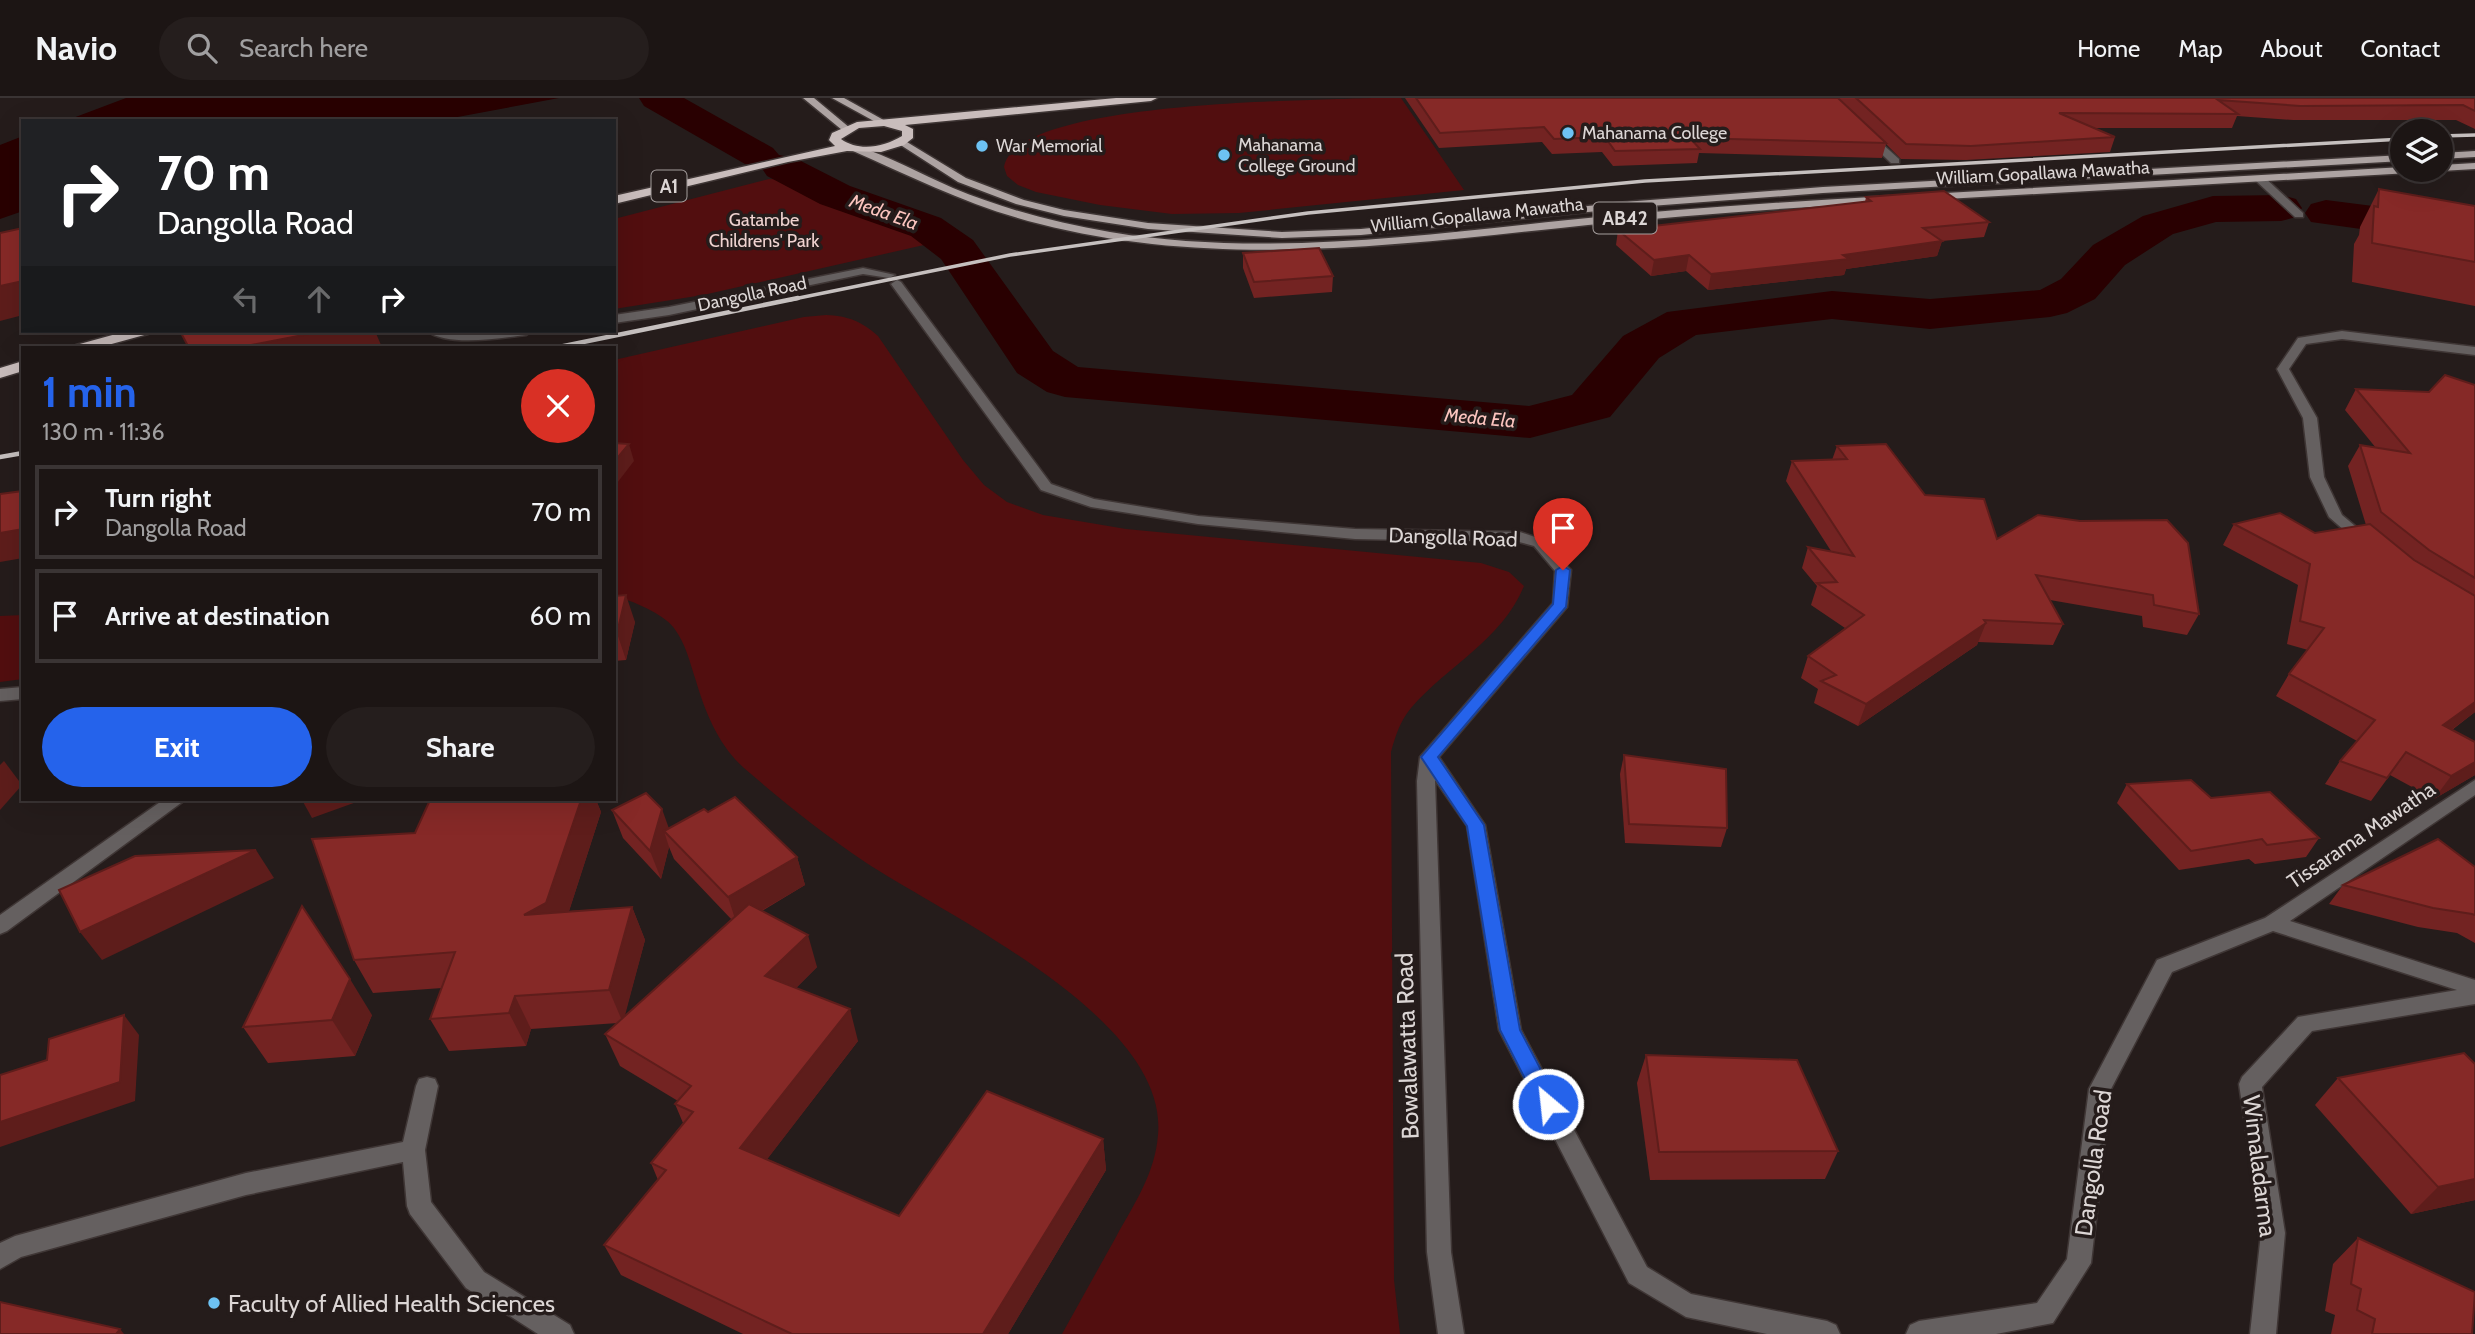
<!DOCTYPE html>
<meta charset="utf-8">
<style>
:root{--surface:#1c1514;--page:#251e1d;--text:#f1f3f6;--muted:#a09fa0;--line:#3a3434;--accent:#2563eb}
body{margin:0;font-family:Cabin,sans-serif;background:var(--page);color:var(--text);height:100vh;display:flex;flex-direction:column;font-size:26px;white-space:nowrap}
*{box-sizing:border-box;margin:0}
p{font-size:23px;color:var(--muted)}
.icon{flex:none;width:38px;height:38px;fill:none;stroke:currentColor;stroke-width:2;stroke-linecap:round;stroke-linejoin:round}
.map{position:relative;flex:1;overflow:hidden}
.sheet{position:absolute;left:21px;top:248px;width:595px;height:455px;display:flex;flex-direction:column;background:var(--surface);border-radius:0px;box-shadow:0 7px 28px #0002,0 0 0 2px var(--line)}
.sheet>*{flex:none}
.top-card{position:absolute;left:21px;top:21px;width:595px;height:214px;border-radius:0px;box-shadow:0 7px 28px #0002,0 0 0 2px var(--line);background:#202124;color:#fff;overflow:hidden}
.fabs{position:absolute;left:2390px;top:21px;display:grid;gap:14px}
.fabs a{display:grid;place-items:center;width:63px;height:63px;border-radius:50%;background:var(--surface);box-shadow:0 7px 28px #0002,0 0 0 2px var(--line);font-size:35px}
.pin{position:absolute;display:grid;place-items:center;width:60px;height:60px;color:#fff;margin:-72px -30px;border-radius:50% 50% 50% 0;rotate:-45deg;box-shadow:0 0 7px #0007}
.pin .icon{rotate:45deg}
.me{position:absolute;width:77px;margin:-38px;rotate:332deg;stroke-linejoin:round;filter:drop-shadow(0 0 5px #0008)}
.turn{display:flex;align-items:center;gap:24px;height:147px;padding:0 21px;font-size:32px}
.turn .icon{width:91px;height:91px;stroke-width:2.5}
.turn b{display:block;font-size:49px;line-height:60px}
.lanes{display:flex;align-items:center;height:66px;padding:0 21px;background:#0003;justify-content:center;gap:35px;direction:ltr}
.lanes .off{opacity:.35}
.round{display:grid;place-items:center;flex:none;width:74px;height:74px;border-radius:37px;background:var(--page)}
.headline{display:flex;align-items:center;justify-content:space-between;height:119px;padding:0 21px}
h1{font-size:42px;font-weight:700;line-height:52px;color:var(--accent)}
.primary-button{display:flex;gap:14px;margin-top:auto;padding:14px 21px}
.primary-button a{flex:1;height:80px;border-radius:42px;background:var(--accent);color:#fff;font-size:28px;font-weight:700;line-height:80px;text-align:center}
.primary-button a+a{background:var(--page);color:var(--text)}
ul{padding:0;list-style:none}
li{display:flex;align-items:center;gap:21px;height:94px;margin:0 14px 10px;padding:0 7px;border:4px solid var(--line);border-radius:0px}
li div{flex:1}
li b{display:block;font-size:26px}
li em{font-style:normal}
header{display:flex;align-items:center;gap:42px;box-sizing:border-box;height:98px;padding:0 35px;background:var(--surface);border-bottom:2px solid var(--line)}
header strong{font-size:33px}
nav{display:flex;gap:38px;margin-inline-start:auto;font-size:24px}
.search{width:490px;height:63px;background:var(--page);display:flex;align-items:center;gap:18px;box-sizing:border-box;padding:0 24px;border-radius:38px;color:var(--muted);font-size:26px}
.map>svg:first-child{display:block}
.green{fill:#520e0f}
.water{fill:#290001}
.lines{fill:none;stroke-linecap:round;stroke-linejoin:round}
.river{fill:#290001;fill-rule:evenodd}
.minor-casing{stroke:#3f3635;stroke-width:3}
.major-casing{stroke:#3f3635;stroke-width:3}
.highway-casing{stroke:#3f3635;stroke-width:3}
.minor{fill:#656060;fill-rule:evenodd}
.major{fill:#ada3a2;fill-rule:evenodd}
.highway{fill:#c9bdbc;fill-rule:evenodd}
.rail-far1{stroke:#c6c0bf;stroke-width:3.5}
.rail{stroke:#c6c0bf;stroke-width:4.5}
.wall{fill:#732322}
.shaded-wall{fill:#5e1d1b}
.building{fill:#862927;stroke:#5e1d1b;stroke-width:2}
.route{fill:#2563eb;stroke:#184099;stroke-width:2}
.poi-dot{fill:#6dc2f3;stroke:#251c1b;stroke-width:2.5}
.labels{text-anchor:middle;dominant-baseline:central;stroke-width:7;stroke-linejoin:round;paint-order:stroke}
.far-poi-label{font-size:18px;fill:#dcd6d5;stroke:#251c1b;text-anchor:start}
.far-street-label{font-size:18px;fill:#dcd6d5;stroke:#251c1b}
.far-park-label{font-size:18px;fill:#efd3d0;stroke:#251c1b}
.shield{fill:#251c1b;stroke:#a59e9d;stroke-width:2}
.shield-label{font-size:19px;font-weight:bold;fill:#dcd6d5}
.far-water-label{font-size:19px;font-style:italic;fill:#fcc5bf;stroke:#251c1b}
.street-label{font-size:21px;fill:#dcd6d5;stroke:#251c1b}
.near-street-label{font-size:24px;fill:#dcd6d5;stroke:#251c1b}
.near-poi-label{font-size:24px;fill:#dcd6d5;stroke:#251c1b;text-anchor:start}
</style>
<header>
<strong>Navio</strong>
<div class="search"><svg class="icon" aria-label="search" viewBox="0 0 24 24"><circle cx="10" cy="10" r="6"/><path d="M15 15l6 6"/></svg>Search here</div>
<nav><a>Home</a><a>Map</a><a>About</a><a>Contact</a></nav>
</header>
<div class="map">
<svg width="2475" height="1236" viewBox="0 0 2475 1236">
<rect width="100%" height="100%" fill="#251c1b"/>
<!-- green -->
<g class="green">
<path d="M1371,0H1401L1464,92L1239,115L1172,116L1100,107L1036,94L1018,87L1007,78L1004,69C1015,2 1311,3 1371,0Z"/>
<polygon points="769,81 786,82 926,138 924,147 703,197 614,211 614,121"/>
<path d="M826,217C848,218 861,223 878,238L963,362L984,387L1007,404L1043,417L1126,431L1481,465L1509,474L1524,488C1502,542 1447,568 1411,610C1400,623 1395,639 1391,654L1394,1182L1400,1236H1062C1080,1204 1098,1171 1116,1139C1134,1106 1155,1076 1158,1037C1169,920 947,818 865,764C822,735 782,703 744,670C719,648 705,614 696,583C690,565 686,546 674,530C664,516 631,502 614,498V262L804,219Z"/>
<polygon points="23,517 23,581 0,584 0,518"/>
</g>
<!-- water -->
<g class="water">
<polygon points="126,0 559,0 436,23 65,23"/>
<polygon points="23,38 23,113 0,121 0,47"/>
</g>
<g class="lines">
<!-- river -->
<g class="river">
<polygon points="639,0 684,0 773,50 779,57 795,60 850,88 941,120 973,142 1053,253 1078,269 1529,308 1572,297 1623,238 1667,214 1832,193 1930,201 2040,192 2061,181 2093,147 2143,118 2213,98 2281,97 2296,101 2302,110 2296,119 2281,123 2216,124 2173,136 2125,167 2095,201 2067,215 2050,219 1930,231 1832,221 1696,237 1659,260 1610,319 1530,340 1065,299 1047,294 1017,275 941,161 911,138 820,106 767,78 761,69 745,66 644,8"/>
<polygon points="2326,102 2475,121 2475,147 2311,124 2305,115 2311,106"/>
</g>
<!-- minor casing -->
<g class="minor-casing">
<g id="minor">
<polygon points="1863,34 1869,34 1899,61 1899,65 1891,65 1863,38"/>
<polygon points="2255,78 2263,78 2303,115 2303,119 2295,119 2255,82"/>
<polygon points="863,170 895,177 889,180 863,176 669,217 614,225 614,217 669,209"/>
<polygon points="897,182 901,184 1051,386 1094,401 1198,418 1355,431 1520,434 1544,442 1568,469 1571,472 1567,509 1439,659 1485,727 1521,932 1647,1169 1691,1196 1827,1223 1836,1227 1840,1236 1767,1236 1686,1219 1629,1185 1499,932 1467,728 1435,682 1451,1154 1464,1236 1438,1236 1427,1154 1417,683 1420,659 1553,505 1555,473 1534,448 1519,444 1355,441 1198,426 1091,409 1041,392 891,186"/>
<path d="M427,233L474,236L532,233L526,237C500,240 448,249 427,233Z"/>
<polygon points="2342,233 2475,249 2475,257 2342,241 2306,246 2289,271 2317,320 2324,379 2342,417 2374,444 2366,449 2361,447 2329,419 2310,379 2303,320 2277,271 2298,240"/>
<polygon points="23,589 23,601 0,603 0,591"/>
<polygon points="2475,682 2475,697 2290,823 2475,882 2475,906 2312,933 2262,989 2285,1135 2276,1236 2250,1236 2261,1135 2239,986 2242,979 2298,919 2457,892 2273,833 2172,874 2111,991 2091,1165 2053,1225 1996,1236 1906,1236 1910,1227 1919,1223 2037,1205 2067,1161 2089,991 2157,862 2265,820"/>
<polygon points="163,702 185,702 7,833 0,836 0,817"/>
<polygon points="427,979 435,981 438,988 425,1052 431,1104 484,1174 570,1227 574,1236 538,1236 466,1190 410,1116 407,1108 403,1064 246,1097 21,1159 0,1171 0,1145 15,1138 246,1075 403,1044 416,988 419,981"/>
</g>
</g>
<!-- major casing -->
<g class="major-casing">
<g id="major">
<polygon points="803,0 814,0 850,30 842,32"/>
<polygon points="832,0 844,0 889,25 881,27"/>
<polygon points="902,41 966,80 1024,102 1064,112 1148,125 1282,134 1361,131 1637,103 1823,89 2403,57 2403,63 1823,95 1637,109 1361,137 1282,140 1148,131 1064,118 1016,106 958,84 899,46 897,44"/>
<path d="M856,48C889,58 921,76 953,90C1004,111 1056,125 1110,134C1261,159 1417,138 1568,122C1675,111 1782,104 1889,98L1894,101L1889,104C1788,110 1688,117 1588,127C1406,146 1220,172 1040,126C974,110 914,80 853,53L851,51Z"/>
<polygon points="2475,53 2475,59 2441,61 2441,55"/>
<polygon points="2475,65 2475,71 2441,73 2437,72 2441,72 2441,67"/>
<polygon points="2403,69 2403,72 2415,72 2410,75 1928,102 1923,99 1928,96"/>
</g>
</g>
<!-- highway casing -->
<g class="highway-casing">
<g id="highway">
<path d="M1116,0H1157L1151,3L905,27L913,31V40L904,47L881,54L847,53L788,64L614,106V98L835,48L829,42L832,35L857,24ZM884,28L902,33V38C884,49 859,54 841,41L859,30Z"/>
<polygon points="127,233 150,233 148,236 97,250 73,250 76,247"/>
<polygon points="23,263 23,273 0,280 0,270"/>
</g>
</g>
<!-- minor -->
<use href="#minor" class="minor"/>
<!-- major -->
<use href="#major" class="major"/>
<!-- highway -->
<use href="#highway" class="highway"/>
<!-- rail-far1 -->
<g class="rail-far1">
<polyline points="2441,38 2475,37"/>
<polyline points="789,202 1010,157 1308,115 1645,83 2403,41"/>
</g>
<!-- rail -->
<g class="rail">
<polyline points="554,250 798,200"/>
<polyline points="0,359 23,355"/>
</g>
</g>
<!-- wall -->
<g class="wall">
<polygon points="1405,0 2475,0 2475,31 2456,22 2293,22 2237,18 2232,30 2093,30 2115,39 2110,54 1966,62 1901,61 1886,46 1882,60 1699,55 1697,65 1613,68 1602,54 1552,56 1542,44 1439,50"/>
<polygon points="2379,91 2475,108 2475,208 2352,184 2354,146 2359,137 2360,129"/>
<polygon points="1866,99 1989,124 1984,139 1942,143 1937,158 1846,171 1844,177 1708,192 1686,173 1651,178 1616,147 1618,132 1865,104"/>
<polygon points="1243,155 1333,178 1332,194 1254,200 1243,170"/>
<polygon points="2475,287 2475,614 2452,632 2475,644 2475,677 2434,701 2390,677 2371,703 2325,686 2340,663 2357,643 2276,598 2289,576 2308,552 2287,546 2298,487 2223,447 2234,426 2315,435 2366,427 2348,368 2360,347 2376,350 2345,312 2356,291 2429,294"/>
<polygon points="1837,348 1925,397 1997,441 2038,417 2199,516 2187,537 2143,529 2142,518 2050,502 2063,526 2053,547 1978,544 1977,547 1858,628 1814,605 1818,591 1801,580 1808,558 1845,530 1811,507 1817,488 1802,470 1808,449 1831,453 1786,383 1792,363 1832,362"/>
<polygon points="614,498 635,524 626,562 614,563"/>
<polygon points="1624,657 1727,730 1721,749 1625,745 1620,676"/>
<polygon points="2127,686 2211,700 2319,740 2306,759 2255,766 2249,761 2179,772 2117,705"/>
<polygon points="430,702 596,702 601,714 569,813 632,809 645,842 624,919 732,822 674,761 669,749 661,781 623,740 612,712 669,730 708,714 797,759 805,787 762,813 817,869 796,890 858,943 767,1061 899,1118 1103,1041 1106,1072 1008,1236 743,1236 621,1177 604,1147 658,1082 651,1065 683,1025 675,1006 678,1003 620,968 605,936 618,925 531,931 526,948 449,953 430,921 442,890 373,895 354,862 415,735"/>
<polygon points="2475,769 2475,845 2457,835 2418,829 2329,806 2343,787"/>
<polygon points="372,917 355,958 268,965 243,929"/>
<polygon points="1646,957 1838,1053 1825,1081 1650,1082 1637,985"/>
<polygon points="2475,966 2475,1102 2411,1116 2315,1007 2338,980"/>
<polygon points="2358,1140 2472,1236 2331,1236 2335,1217 2325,1213 2333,1166"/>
</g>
<!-- shaded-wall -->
<g class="shaded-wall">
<polygon points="1942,143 1937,158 1846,171 1844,177 1708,192 1711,176"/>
<polygon points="1689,157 1686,173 1651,178 1654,162"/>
<polygon points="23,183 23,217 0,223 0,188"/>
<polygon points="324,233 375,233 381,247 365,250 236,250"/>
<polygon points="629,346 634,363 614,389 614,364"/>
<polygon points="23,431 23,460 0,464 0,435"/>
<polygon points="626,497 635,524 626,562 617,535"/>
<polygon points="1986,525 1977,547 1858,628 1866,606"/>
<polygon points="2475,604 2475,614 2427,650 2443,627"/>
<polygon points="4,663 22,687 0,712 0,667"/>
<polygon points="2475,664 2475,677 2434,701 2451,678"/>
<polygon points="302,702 362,702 312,720"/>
<polygon points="581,702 596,702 601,714 561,838 524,817"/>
<polygon points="662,711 672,739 664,733 669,749 661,781 650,753"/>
<polygon points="256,752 274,780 102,862 80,834"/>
<polygon points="797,759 805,787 737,827 728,799"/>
<polygon points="632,809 645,842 623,925 609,892"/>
<polygon points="808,837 817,869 776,910 765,878"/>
<polygon points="350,881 372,917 355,958 332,922"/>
<polygon points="515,898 531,931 526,948 509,915"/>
<polygon points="850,911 858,943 752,1081 740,1050"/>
<polygon points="124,917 139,937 135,1003 0,1049 0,1024"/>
<polygon points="1103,1041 1106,1072 1008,1236 983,1236"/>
<polygon points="2475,1081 2475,1102 2411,1116 2438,1089"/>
<polygon points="120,1231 124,1236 116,1236"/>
</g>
<!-- building -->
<g class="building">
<polygon points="1416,0 1838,0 1886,45 1690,40 1700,51 1615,53 1605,39 1554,41 1544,29 1440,35"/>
<polygon points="1856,0 2475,0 2475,13 2463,7 2300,8 2218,2 2238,16 2059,15 2115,39 1971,48 1906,46"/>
<polygon points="2379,91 2475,108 2475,164 2372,145 2374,108 2378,109"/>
<polygon points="1944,93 1989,124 1923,130 1942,143 1843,157 1849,161 1711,176 1689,157 1654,162 1618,132 1871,103 1866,99"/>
<polygon points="23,130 23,183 0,188 0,135"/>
<polygon points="1319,150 1333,178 1254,184 1243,155"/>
<polygon points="180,233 324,233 236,250 189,250"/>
<polygon points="2445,277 2475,287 2475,480 2429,452 2381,414 2360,347 2410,355 2356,291 2429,294"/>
<polygon points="614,345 629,346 614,364"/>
<polygon points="1886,346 1925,397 1984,401 1997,441 2038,417 2080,423 2167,422 2188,445 2199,516 2154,507 2153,497 2036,477 2063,526 1984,522 1986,525 1866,606 1821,583 1836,577 1808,558 1864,517 1817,485 1837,484 1808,449 1854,458 1792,363 1847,361 1837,348"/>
<polygon points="23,393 23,431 0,435 0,396"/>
<polygon points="2280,415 2315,435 2370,426 2414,462 2475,498 2475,604 2443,627 2475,644 2475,664 2451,678 2406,654 2387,680 2340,663 2375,622 2289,576 2324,530 2300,523 2310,466 2234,426"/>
<polygon points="626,497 617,535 614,535 614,498"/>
<polygon points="1624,657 1726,671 1727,730 1629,726"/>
<polygon points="2191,682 2211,700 2270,694 2319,740 2267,747 2262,741 2191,753 2127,686"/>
<polygon points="646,695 662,711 650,753 612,712"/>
<polygon points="735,699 797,759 728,799 664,733 704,711 708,714"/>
<polygon points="430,702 581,702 546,805 524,817 632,809 609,892 515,898 509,915 430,921 455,854 354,862 312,741 415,735"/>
<polygon points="2438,741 2475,769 2475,817 2472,816 2433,810 2343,787"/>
<polygon points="256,752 80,834 59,792 135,758"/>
<polygon points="749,806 808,837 765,878 850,911 740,1050 899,1118 987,993 1103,1041 983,1236 792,1236 604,1147 666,1072 651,1065 693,1014 675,1006 691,988 605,936"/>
<polygon points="302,808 350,881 332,922 243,929"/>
<polygon points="124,917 120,984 0,1024 0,977 47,962 49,941"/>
<polygon points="2464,955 2475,966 2475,1081 2438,1089 2338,980"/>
<polygon points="1646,957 1797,962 1838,1053 1659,1054"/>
<polygon points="2358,1140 2475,1194 2472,1236 2372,1236 2375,1221 2357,1212 2361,1191 2351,1186"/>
<polygon points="0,1204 120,1231 116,1236 0,1236"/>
</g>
<!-- route -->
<polygon class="route" points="1563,468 1570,472 1566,509 1438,659 1484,727 1520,932 1559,1006 1556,1012 1548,1015 1541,1012 1500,932 1467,728 1421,659 1553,506 1556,472"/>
<!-- markers -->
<g class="poi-dot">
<circle cx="1568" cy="35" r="7"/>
<circle cx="982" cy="48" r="7"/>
<circle cx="1224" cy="57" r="7"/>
<circle cx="214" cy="1205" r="7"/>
</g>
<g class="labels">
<!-- far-poi labels -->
<g class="far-poi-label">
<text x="1582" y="35">Mahanama College</text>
<text x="1238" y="47">Mahanama<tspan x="1238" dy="21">College Ground</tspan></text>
<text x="996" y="48">War Memorial</text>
</g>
<!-- far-street labels -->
<g class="far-street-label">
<text transform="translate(2043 75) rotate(-3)">William Gopallawa Mawatha</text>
<text transform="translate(1477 117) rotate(-6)">William Gopallawa Mawatha</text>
<text transform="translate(752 196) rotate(-12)">Dangolla Road</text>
</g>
<!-- far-park labels -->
<g class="far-park-label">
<text x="764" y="122">Gatambe<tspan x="764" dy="21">Childrens' Park</tspan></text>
</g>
<!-- shield labels -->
<g class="shield">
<rect x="651.5" y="72.5" width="35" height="31" rx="5"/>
<rect x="1593.5" y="104.5" width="63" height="31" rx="5"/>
</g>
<g class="shield-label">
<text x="669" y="88">A1</text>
<text x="1625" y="120">AB42</text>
</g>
<!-- far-water labels -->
<g class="far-water-label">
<text transform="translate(884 114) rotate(20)">Meda Ela</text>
<text transform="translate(1480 320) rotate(5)">Meda Ela</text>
</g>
<!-- street labels -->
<g class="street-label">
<text transform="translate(1453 439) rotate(2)">Dangolla Road</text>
<text transform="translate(2361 737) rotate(-34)">Tissarama Mawatha</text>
</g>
<!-- near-street labels -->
<g class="near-street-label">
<text transform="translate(1407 948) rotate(-92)">Bowalawatta Road</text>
<text transform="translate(2093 1065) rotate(-82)">Dangolla Road</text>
<text transform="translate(2260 1068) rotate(83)">Wimaladarma</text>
</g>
<!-- near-poi labels -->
<g class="near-poi-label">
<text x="228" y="1205">Faculty of Allied Health Sciences</text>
</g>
</g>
</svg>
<div class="fabs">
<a><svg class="icon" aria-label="layers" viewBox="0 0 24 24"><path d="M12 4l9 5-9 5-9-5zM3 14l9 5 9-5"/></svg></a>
</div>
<div class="pin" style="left:1563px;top:472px;background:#d93025"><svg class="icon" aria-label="arrive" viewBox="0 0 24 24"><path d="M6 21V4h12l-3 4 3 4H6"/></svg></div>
<svg class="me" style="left:1548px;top:1006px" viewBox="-20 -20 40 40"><circle r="17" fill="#2563eb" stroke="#fff" stroke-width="3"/><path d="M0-11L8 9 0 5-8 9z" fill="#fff"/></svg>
<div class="top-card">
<div class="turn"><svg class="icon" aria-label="right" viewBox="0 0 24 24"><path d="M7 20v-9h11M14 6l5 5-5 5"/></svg><div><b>70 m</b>Dangolla Road</div></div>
<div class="lanes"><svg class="icon off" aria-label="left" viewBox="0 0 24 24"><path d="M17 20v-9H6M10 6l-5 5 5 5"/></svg><svg class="icon off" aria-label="ahead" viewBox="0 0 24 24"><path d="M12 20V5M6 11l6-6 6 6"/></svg><svg class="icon" aria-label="right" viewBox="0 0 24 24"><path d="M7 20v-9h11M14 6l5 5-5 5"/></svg></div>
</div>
<section class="sheet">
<div class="headline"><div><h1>1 min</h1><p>130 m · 11:36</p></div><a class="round" style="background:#d93025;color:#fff"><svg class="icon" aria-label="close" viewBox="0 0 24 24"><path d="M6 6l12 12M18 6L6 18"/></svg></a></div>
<ul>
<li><svg class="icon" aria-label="right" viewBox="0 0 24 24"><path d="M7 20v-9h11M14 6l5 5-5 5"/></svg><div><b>Turn right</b><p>Dangolla Road</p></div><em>70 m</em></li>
<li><svg class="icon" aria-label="arrive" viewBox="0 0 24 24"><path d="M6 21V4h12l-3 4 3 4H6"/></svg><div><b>Arrive at destination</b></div><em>60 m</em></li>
</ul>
<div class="primary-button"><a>Exit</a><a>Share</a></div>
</section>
</div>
